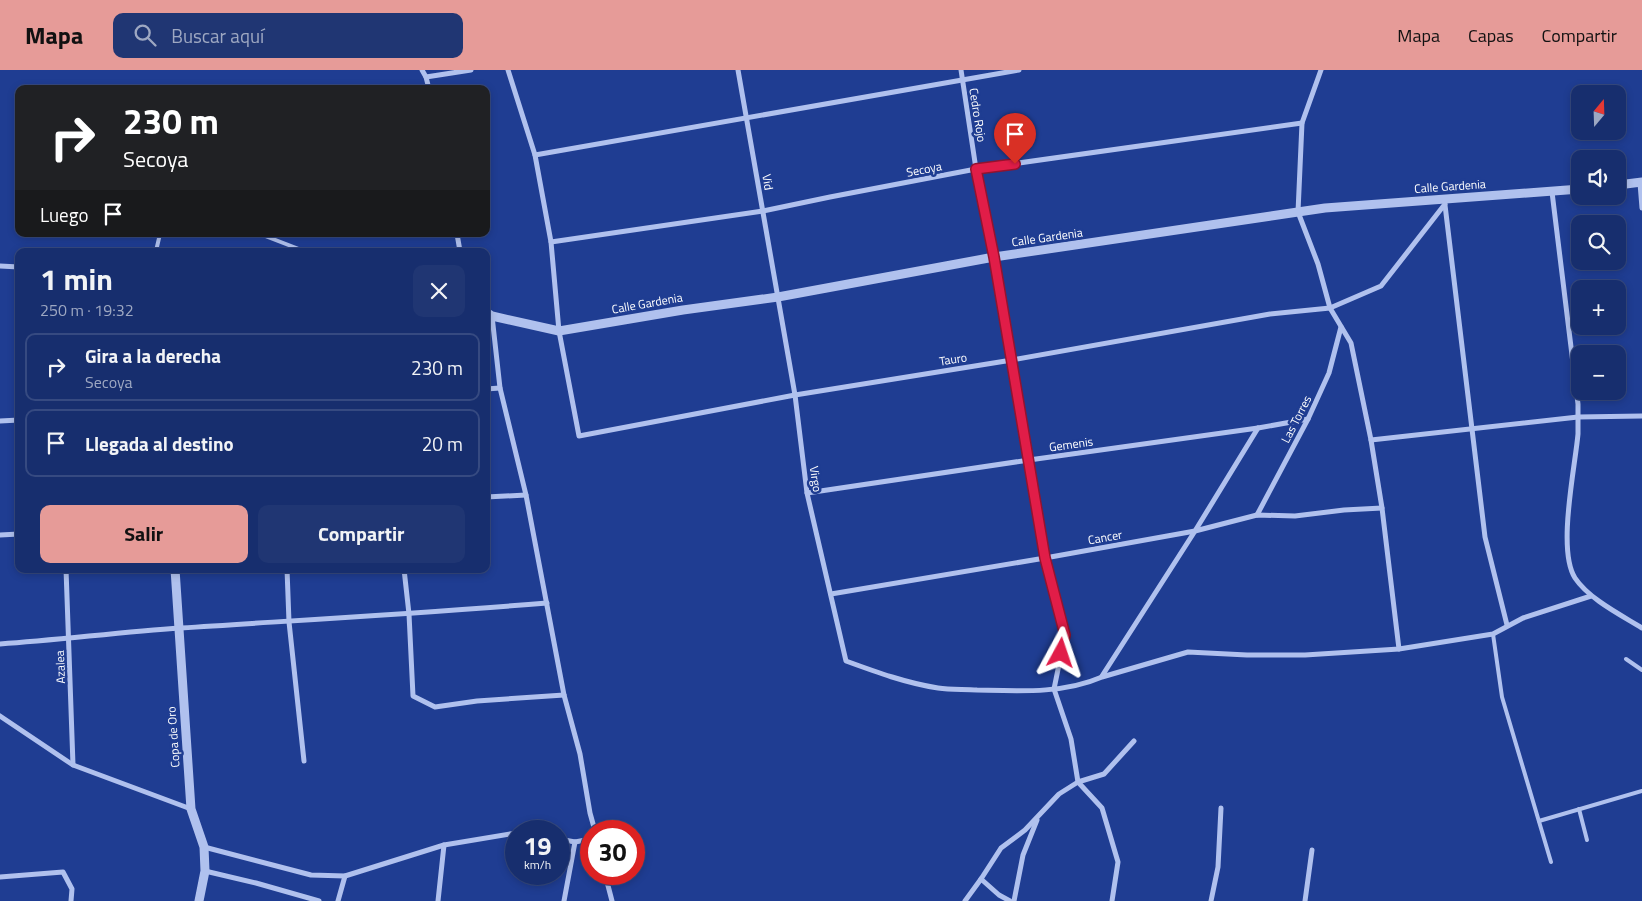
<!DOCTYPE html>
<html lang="es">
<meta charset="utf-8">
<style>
:root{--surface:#172e6e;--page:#203673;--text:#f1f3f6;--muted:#9ea8c2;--line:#364a81;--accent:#e69b98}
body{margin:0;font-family:"Titillium Web",sans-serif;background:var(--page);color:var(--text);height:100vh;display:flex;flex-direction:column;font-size:19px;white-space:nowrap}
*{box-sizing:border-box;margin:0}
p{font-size:16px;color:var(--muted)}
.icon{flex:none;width:28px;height:28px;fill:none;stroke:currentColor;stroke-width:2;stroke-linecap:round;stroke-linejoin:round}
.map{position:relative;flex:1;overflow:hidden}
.panel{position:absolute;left:15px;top:178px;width:475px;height:325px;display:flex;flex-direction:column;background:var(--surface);border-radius:10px;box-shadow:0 2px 8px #0003,0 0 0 1px var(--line)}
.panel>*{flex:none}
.hud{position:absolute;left:15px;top:15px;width:475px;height:152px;border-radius:10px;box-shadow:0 2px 8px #0003,0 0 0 1px var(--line);background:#202124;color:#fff;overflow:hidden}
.needle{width:32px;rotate:19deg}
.buttons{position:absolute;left:1571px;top:15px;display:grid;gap:10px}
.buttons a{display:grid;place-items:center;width:55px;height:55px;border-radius:10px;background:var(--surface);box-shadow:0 2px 8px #0003,0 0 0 1px var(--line);font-size:25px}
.speed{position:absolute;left:505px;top:750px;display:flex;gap:10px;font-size:25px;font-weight:700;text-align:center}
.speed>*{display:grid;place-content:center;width:65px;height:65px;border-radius:50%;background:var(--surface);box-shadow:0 2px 8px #0003,0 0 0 1px var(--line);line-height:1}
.speed small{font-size:12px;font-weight:400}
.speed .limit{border:8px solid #d22;background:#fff;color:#111}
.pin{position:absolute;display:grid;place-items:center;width:42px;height:42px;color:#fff;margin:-51px -21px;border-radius:50% 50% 50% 0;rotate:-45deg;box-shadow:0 0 5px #0007}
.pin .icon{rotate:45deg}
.me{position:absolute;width:55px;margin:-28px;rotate:5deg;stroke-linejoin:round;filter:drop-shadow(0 0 4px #0008)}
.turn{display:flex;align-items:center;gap:18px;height:105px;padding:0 25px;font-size:22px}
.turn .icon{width:65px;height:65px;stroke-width:2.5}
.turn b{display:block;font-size:35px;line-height:42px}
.then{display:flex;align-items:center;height:48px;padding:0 25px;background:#0003;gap:10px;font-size:19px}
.round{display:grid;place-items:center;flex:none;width:52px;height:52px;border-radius:10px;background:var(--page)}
.headline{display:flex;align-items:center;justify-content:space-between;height:85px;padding:0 25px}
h1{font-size:30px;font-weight:700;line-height:38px}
.action{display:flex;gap:10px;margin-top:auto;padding:10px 25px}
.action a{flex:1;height:58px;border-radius:10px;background:var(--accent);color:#111;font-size:20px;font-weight:700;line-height:58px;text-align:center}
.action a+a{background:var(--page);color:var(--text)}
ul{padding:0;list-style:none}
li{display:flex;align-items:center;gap:15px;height:68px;margin:0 10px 8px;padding:0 15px;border:2px solid var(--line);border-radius:10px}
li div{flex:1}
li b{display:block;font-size:19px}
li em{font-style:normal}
header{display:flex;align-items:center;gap:30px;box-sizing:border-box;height:70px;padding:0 25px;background:var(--accent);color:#111}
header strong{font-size:24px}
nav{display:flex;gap:28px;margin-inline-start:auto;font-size:18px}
.search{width:350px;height:45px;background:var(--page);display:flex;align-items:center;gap:12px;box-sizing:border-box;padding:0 18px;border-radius:10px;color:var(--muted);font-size:19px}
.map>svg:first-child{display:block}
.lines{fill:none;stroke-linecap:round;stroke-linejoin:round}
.service{stroke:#b0c1ee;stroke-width:4}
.minor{stroke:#b0c1ee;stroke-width:5}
.tertiary{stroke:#b0c1ee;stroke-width:9}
.route-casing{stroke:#92132f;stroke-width:12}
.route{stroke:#e11d48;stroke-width:9}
.labels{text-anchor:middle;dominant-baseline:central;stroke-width:5;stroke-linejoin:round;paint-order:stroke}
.street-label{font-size:12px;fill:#fff;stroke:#1f3d92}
</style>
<header>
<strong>Mapa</strong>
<div class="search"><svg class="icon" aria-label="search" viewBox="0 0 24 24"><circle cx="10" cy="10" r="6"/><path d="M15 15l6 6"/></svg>Buscar aquí</div>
<nav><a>Mapa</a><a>Capas</a><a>Compartir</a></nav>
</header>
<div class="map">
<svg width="1642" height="831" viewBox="0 0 1642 831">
<rect width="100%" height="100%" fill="#1f3d92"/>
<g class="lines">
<!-- service -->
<g class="service">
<polyline points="260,164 304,181"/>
<polyline points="156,181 160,164"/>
<polyline points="1493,564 1502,627 1551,792"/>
<polyline points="1626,589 1642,600"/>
<polyline points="1579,739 1587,770"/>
<polyline points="1539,751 1642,721"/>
</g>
<!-- minor -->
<g class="minor">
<polyline points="422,0 426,7 429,19"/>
<polyline points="508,0 535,85 551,172 559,261 579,366 795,325 1012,290 1270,244 1330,238 1381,216 1445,134"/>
<path d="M738,0L795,325L807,423L846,591C876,602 906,613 938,618C951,620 964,619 977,620C1018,621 1063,624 1102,607L1188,582L1247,585H1305L1399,579L1493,564L1523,548L1591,526"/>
<polyline points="961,0 976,99 994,187 1045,488 1065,565 1054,619 1071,669 1078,712 1102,738 1118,792 1112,831"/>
<polyline points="1321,0 1302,53 1298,142 1318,194 1330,238 1351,273 1371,370 1382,438 1399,579"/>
<polyline points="426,7 471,0"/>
<polyline points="535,85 1019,0"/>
<polyline points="1640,113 1642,138"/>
<path d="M1552,122L1578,334C1578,344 1578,354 1578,364C1575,398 1557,480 1575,508C1589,529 1621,545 1642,558"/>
<polyline points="1445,135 1485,467 1507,555"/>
<polyline points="457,164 460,181"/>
<polyline points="551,172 763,141 830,127 976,99 1302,53"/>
<polyline points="0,196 19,197"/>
<polyline points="492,246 500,318 526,425 564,625 580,684 590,743 595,761"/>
<polyline points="486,319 500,318"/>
<polyline points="0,351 19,350"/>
<polyline points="1371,370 1578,347 1642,346"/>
<polyline points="807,423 1029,390 1258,358 1308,349"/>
<polyline points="486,427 526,425"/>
<polyline points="1257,445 1308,349 1329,303 1341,257"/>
<polyline points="0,465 19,464"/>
<polyline points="66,499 73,695"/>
<polyline points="287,499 289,552 304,691"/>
<polyline points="404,499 409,544 413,626 435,637 477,631 564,625"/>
<polyline points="831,524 1045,488 1195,461 1257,445 1295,446 1344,440 1382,438"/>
<path d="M0,574C60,570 120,562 181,558C303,550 425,543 547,533"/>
<polyline points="1102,606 1195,461 1258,358"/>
<polyline points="0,646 73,695 191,739"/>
<polyline points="559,769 575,772 591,769"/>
<polyline points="204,777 311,805 345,806 444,775 516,763"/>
<polyline points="205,801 256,813 319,831"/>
<polyline points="605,804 612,831"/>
<polyline points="0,807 63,802 72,819 71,831"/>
<polyline points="981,809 1001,778 1025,760 1059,724 1078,712 1104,704 1134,671"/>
<polyline points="338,831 345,806"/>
<polyline points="438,831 444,775"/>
<polyline points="564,831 575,772"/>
<polyline points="965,831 981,809 999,825 1010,831"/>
<polyline points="1014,831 1023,785 1037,750"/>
<polyline points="1211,831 1218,797 1221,738"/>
<polyline points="1305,831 1312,780"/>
</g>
<!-- tertiary -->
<g class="tertiary">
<polyline points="1618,115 1642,112"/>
<polyline points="486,242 492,246 559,261 683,240 778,227 994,187 1325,138 1580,119"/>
<polyline points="175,499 191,739 204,777 205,801 199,831"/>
</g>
</g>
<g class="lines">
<!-- route casing -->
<g class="route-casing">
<polyline id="route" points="1015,94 976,99 994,187 1045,488 1065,565 1061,583"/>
</g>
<!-- route -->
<use href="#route" class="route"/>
</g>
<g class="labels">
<!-- street labels -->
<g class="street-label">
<text transform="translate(978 45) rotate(81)">Cedro Rojo</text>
<text transform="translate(924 99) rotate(-11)">Secoya</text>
<text transform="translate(768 112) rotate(80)">Vid</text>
<text transform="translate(1450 116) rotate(-4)">Calle Gardenia</text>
<text transform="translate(1047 167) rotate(-8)">Calle Gardenia</text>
<text transform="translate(647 233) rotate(-10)">Calle Gardenia</text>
<text transform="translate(953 289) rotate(-9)">Tauro</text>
<text transform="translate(1296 349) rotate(-63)">Las Torres</text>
<text transform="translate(1071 374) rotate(-8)">Gemenis</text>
<text transform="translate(816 409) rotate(82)">Virgo</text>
<text transform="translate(1105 467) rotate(-10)">Cancer</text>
<text transform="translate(60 597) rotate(-92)">Azalea</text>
<text transform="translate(173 667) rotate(-94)">Copa de Oro</text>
</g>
</g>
</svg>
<div class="buttons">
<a><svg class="needle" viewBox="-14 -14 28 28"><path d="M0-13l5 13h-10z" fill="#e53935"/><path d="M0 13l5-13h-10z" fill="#9ea8c2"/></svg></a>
<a><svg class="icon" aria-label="sound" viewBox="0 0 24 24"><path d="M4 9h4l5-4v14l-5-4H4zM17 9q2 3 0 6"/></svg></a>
<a><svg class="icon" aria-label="search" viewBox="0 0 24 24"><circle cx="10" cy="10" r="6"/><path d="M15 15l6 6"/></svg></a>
<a>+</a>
<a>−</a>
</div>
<div class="speed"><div>19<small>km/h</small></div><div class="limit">30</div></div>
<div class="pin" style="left:1015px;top:94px;background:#d93025"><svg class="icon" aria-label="arrive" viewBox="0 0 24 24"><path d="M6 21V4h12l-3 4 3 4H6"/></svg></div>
<svg class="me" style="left:1061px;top:583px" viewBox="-20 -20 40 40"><path d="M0-17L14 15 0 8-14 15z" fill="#e11d48" stroke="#fff" stroke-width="4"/></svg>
<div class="hud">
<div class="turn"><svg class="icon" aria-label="right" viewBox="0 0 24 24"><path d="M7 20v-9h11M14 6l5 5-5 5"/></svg><div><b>230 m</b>Secoya</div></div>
<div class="then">Luego<svg class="icon" aria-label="arrive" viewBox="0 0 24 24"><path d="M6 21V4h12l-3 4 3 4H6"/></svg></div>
</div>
<section class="panel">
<div class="headline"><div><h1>1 min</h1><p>250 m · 19:32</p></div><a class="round"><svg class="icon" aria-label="close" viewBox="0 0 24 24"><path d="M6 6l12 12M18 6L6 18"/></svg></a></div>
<ul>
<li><svg class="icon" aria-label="right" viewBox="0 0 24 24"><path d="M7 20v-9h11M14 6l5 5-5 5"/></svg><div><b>Gira a la derecha</b><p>Secoya</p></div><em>230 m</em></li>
<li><svg class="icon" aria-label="arrive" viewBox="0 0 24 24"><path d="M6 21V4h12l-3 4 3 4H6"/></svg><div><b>Llegada al destino</b></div><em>20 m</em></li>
</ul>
<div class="action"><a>Salir</a><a>Compartir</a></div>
</section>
</div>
